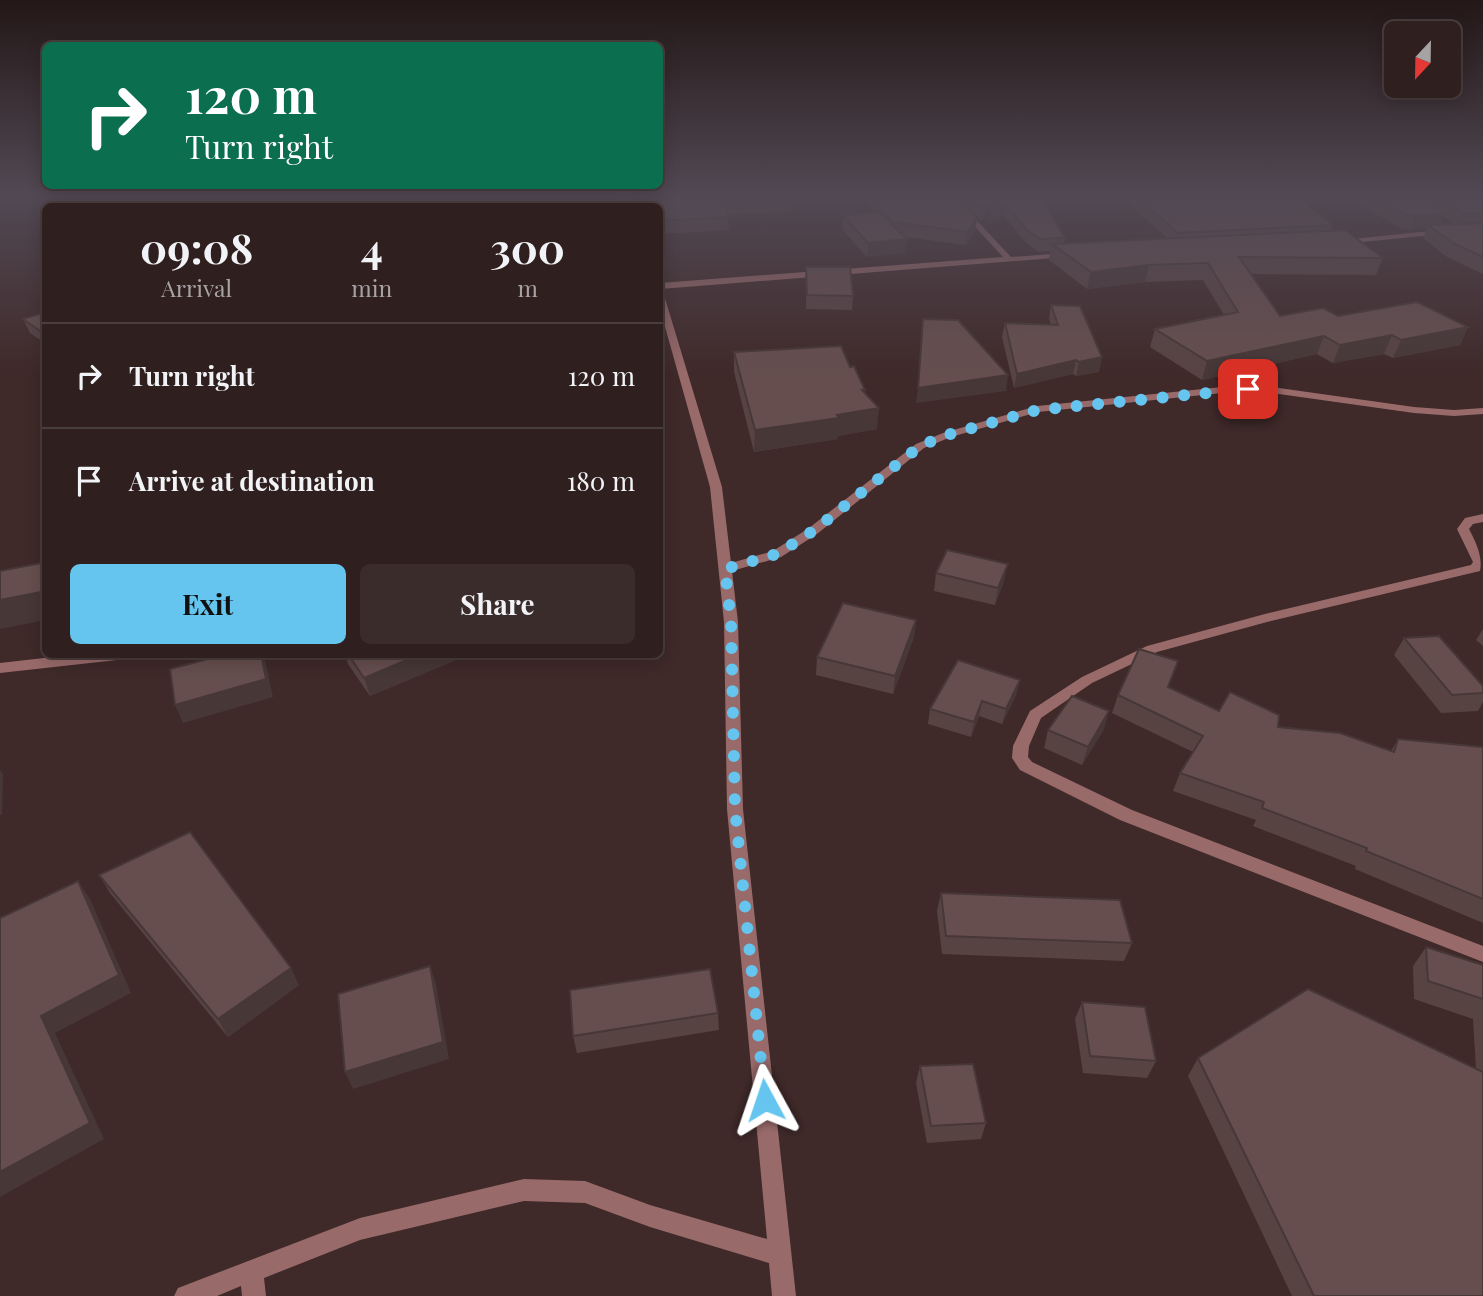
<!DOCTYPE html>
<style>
:root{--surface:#2f1f1f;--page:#3b2c2c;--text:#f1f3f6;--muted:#a7a2a4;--line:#4a3d3d;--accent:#65c5ee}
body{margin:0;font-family:"Playfair Display",serif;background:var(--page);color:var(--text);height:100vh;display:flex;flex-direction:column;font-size:26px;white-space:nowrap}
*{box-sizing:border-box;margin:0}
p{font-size:23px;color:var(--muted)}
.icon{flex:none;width:38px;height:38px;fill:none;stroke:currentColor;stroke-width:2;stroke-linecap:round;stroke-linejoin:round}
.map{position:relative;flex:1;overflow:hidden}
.sheet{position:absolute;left:42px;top:203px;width:621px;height:455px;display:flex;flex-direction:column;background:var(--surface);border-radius:10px;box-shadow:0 4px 18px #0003,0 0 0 2px var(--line)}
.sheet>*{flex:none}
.banner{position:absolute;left:42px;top:42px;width:621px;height:147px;border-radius:10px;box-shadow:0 4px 18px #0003,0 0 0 2px var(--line);background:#0b6e4f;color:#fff;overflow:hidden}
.needle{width:46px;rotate:202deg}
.fabs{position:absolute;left:1384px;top:21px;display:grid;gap:14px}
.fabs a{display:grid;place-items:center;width:77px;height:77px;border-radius:10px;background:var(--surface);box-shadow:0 4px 18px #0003,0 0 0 2px var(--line);font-size:35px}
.pin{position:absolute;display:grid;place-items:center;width:60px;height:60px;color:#fff;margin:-30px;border-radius:14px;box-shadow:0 4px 10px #0006}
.me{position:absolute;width:77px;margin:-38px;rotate:355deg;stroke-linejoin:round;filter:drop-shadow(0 0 5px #0008)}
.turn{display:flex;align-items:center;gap:24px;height:147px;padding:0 28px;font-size:32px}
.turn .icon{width:91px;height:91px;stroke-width:2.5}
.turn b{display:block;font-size:49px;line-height:60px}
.eta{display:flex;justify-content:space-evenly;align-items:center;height:119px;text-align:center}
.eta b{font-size:42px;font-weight:700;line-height:49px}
.cta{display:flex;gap:14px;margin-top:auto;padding:14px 28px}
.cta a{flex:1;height:80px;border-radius:10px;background:var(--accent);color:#111;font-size:28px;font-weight:700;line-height:80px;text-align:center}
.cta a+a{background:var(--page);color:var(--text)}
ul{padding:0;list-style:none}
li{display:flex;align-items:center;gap:21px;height:105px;padding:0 28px;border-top:2px solid var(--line)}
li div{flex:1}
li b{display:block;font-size:26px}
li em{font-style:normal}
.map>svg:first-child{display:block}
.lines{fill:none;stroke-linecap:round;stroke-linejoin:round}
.street{fill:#996a6a;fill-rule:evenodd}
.wall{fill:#584343;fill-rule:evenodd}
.shaded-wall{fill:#473737}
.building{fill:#664e4e;stroke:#473737;stroke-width:2}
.route{stroke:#65c5ee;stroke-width:12;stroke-dasharray:0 21.6}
</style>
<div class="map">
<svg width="1483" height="1296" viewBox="0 0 1483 1296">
<rect width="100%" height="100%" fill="#3f2929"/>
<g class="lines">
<!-- street -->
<g class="street">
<polygon points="619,194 626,194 630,206 624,206"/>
<polygon points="945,194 952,194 1011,257 1067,253 1071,255 1067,257 660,289 660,283 1003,257"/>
<polygon points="1440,230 1444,232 1443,234 1342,244 1338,242 1342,240"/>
<polygon points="660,292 664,295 722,487 731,563 773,551 809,528 916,444 943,433 1037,406 1232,386 1265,386 1414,407 1454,410 1483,408 1483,414 1454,416 1414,413 1265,392 1232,392 1038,412 951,437 924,448 817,534 781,557 732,571 738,622 743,809 796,1296 772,1296 769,1263 650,1227 585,1203 524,1201 360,1240 264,1278 266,1296 242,1296 241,1286 217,1296 174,1296 178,1288 360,1218 524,1179 585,1181 650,1205 767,1239 727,809 724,622 710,487 660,309"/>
<path d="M1483,514V522L1473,524L1469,529C1476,542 1483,557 1480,571L1267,622L1157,652L1092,683L1041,718L1029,746L1028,757L1032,762L1132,810L1483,946V962L1120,820L1020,770L1012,758L1013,746L1030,711L1082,677L1147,646L1265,614L1471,565L1473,562L1457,529L1465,518Z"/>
<polygon points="79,654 133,654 126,659 0,673 0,663"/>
</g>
</g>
<!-- wall -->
<g class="wall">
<polygon points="647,194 803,194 792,211 728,215 729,230 660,234 660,206 651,206"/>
<polygon points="862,194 954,194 975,231 966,245 904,237 905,253 867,257 842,229 843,216 875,213"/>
<polygon points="956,194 1048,194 1041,198 1065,238 1064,243 1167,238 1118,194 1241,194 1245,198 1333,225 1331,230 1383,258 1376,275 1251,274 1280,316 1338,316 1468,327 1460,345 1393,358 1384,354 1333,363 1317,354 1202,380 1150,347 1155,329 1224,315 1203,280 1145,282 1087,289 1049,260 1050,251 1038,252 1025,242 1004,216 988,224 990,211 995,206 993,203 981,221"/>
<path d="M1344,194H1483V274L1447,257L1423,238L1427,228L1411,230L1400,228ZM1444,216L1454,224L1441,225Z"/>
<polygon points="806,267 853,296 852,310 806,309"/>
<polygon points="1051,305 1099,372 1076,376 1073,374 1014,388 1002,337 1005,323 1051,325 1049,318"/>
<polygon points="46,312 46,344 30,333 23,319"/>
<polygon points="734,352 865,393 877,429 838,436 838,439 754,452 734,372"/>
<polygon points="936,573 1004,581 995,605 934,591"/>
<polygon points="916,620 914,637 893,694 816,675 817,657"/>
<polygon points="1483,629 1483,646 1476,640"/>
<polygon points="1404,638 1483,686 1483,702 1478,711 1441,713 1394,655"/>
<polygon points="345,654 457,654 458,659 370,696 348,664"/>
<polygon points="1020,680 1016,695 1002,724 979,716 971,737 928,724 930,709"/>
<polygon points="1168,688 1219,711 1278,727 1391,751 1398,739 1483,747 1483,923 1355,869 1356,866 1253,826 1256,820 1173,791 1180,773 1193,752 1112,713 1118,695"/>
<polygon points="1104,729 1082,765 1044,748 1048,730"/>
<polygon points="99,875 299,985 228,1037 110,893"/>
<polygon points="941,893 1132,943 1124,961 942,954 937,911"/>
<polygon points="1426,947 1483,965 1483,1296 1292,1296 1188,1076 1198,1058 1476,1069 1473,1019 1414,999 1413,966"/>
<polygon points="1082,1002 1156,1061 1147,1078 1083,1073 1075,1019"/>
<polygon points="718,1013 719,1030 577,1053 573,1036"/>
<polygon points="920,1066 986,1123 981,1139 927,1143 916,1083"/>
</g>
<!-- shaded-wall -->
<g class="shaded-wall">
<polygon points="795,194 803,194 792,211 792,199"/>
<polygon points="992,194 994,194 993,203 981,221 983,209"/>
<polygon points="1006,204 1004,216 988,224 990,211"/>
<polygon points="1446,214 1440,227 1428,225 1427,228 1411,230 1416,216"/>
<polygon points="977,218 975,231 966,245 967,232"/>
<polygon points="907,239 905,253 867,257 868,243"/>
<polygon points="1149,265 1145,282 1087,289 1091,272"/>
<polygon points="1468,327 1460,345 1393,358 1401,340"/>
<polygon points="1392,335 1384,354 1333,363 1340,345"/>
<polygon points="1324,336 1317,354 1202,380 1207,361"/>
<polygon points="1102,357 1099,372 1076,376 1079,362"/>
<polygon points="1076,360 1073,374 1014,388 1017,374"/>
<polygon points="1008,375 1006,391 916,403 918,388"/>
<polygon points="862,390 865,390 863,411 879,408 877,429 838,436 838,439 754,452 755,430 837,415"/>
<polygon points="1008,564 1004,581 995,605 998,588"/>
<polygon points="46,591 46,620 0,629 0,600"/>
<polygon points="916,620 914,637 893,694 895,676"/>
<polygon points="261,654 262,654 266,664 273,697 183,723 175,705"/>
<polygon points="421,654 457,654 458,659 370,696 364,678"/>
<polygon points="1020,680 1016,695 1002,724 1006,709"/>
<polygon points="982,701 979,716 971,737 974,722"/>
<polygon points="1109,711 1104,729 1082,765 1088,747"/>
<polygon points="0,770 3,774 2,815 0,815"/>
<polygon points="78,881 90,899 131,993 55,1033 104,1139 0,1197 0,1172"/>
<polygon points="430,966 436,984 449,1059 353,1089 345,1072"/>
<polygon points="291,968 299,985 228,1037 218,1019"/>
</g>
<!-- building -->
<g class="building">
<polygon points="650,194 795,194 792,199 723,203 729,217 660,221 660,206 654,206"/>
<polygon points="871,194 954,194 977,218 967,232 892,222"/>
<polygon points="969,194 992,194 983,209"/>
<polygon points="997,194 1040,194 1065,238 1040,239 1027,230 1006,204 990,211 1001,198"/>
<polygon points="1135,194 1241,194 1245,198 1296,197 1333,225 1178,233"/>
<polygon points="1371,194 1425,194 1446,214 1416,216 1405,214"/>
<polygon points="1440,194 1483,194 1483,214 1462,213"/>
<polygon points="879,212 907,239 868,243 843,216"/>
<polygon points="1483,223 1483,257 1453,243 1428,225"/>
<polygon points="1345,230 1383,258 1239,257 1280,316 1323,308 1338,316 1417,302 1468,327 1401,340 1392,335 1340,345 1324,336 1207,361 1155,329 1238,312 1208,263 1149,265 1091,272 1052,244"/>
<polygon points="806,267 850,267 853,296 807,295"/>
<polygon points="1051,305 1080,306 1102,357 1079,362 1076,360 1017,374 1005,323 1058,325"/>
<polygon points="46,312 46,335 23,319"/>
<polygon points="923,319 958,320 1008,375 918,388"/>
<polygon points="841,346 850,367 854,366 865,390 862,390 879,408 837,415 839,418 755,430 734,352"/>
<polygon points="947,550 1008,564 998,588 936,573"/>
<polygon points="46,562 46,591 0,600 0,571"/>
<polygon points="843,603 916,620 895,676 817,657"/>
<polygon points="1439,636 1483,686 1483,693 1452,695 1404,638"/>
<polygon points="1139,649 1178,661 1168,687 1219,711 1230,692 1279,715 1278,727 1340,733 1394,752 1398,739 1483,747 1483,899 1366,851 1367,848 1262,808 1264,802 1180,773 1203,736 1118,695"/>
<polygon points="226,654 261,654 266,679 175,705 170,669"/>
<polygon points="348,654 421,654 364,678"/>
<polygon points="958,660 1020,680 1006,709 982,701 974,722 930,709"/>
<polygon points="1072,696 1109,711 1088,747 1048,730"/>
<polygon points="190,832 291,968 218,1019 99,875"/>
<polygon points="78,881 119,975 41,1016 90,1123 0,1172 0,918"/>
<polygon points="941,893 1120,900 1132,943 946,936"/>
<polygon points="1426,947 1483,965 1483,999 1428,981"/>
<polygon points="430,966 443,1042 345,1072 338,994"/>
<polygon points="710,969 718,1013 573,1036 570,990"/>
<polygon points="1308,989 1483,1072 1483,1296 1314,1296 1198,1058"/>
<polygon points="1082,1002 1145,1007 1156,1061 1090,1056"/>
<polygon points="973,1064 986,1123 931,1126 920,1066"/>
</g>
<!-- sky -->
<linearGradient id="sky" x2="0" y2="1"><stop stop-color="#231717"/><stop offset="0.52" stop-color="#524954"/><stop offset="1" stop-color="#524954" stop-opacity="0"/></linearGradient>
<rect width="1483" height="376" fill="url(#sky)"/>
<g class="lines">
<!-- route -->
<polyline class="route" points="765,1100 735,809 731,622 725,569 777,554 813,531 920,446 947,435 1037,410 1248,389"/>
</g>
</svg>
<div class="fabs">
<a><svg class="needle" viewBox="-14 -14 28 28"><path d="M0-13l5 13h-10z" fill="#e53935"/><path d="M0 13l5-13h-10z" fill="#a7a2a4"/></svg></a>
</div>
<div class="pin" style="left:1248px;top:389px;background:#d93025"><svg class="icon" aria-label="arrive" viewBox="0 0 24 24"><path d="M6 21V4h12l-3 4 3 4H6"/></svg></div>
<svg class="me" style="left:765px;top:1100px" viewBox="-20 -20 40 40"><path d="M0-17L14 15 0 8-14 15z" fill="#65c5ee" stroke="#fff" stroke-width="4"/></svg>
<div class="banner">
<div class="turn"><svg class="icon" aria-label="right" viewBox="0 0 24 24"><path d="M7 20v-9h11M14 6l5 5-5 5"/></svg><div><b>120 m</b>Turn right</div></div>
</div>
<section class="sheet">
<div class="eta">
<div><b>09:08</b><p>Arrival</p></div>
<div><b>4</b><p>min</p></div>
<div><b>300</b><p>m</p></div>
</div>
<ul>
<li><svg class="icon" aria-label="right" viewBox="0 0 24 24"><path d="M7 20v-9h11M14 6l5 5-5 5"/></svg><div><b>Turn right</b></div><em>120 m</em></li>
<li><svg class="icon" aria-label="arrive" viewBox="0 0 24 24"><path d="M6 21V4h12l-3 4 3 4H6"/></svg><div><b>Arrive at destination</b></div><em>180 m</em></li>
</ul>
<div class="cta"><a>Exit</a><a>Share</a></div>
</section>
</div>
